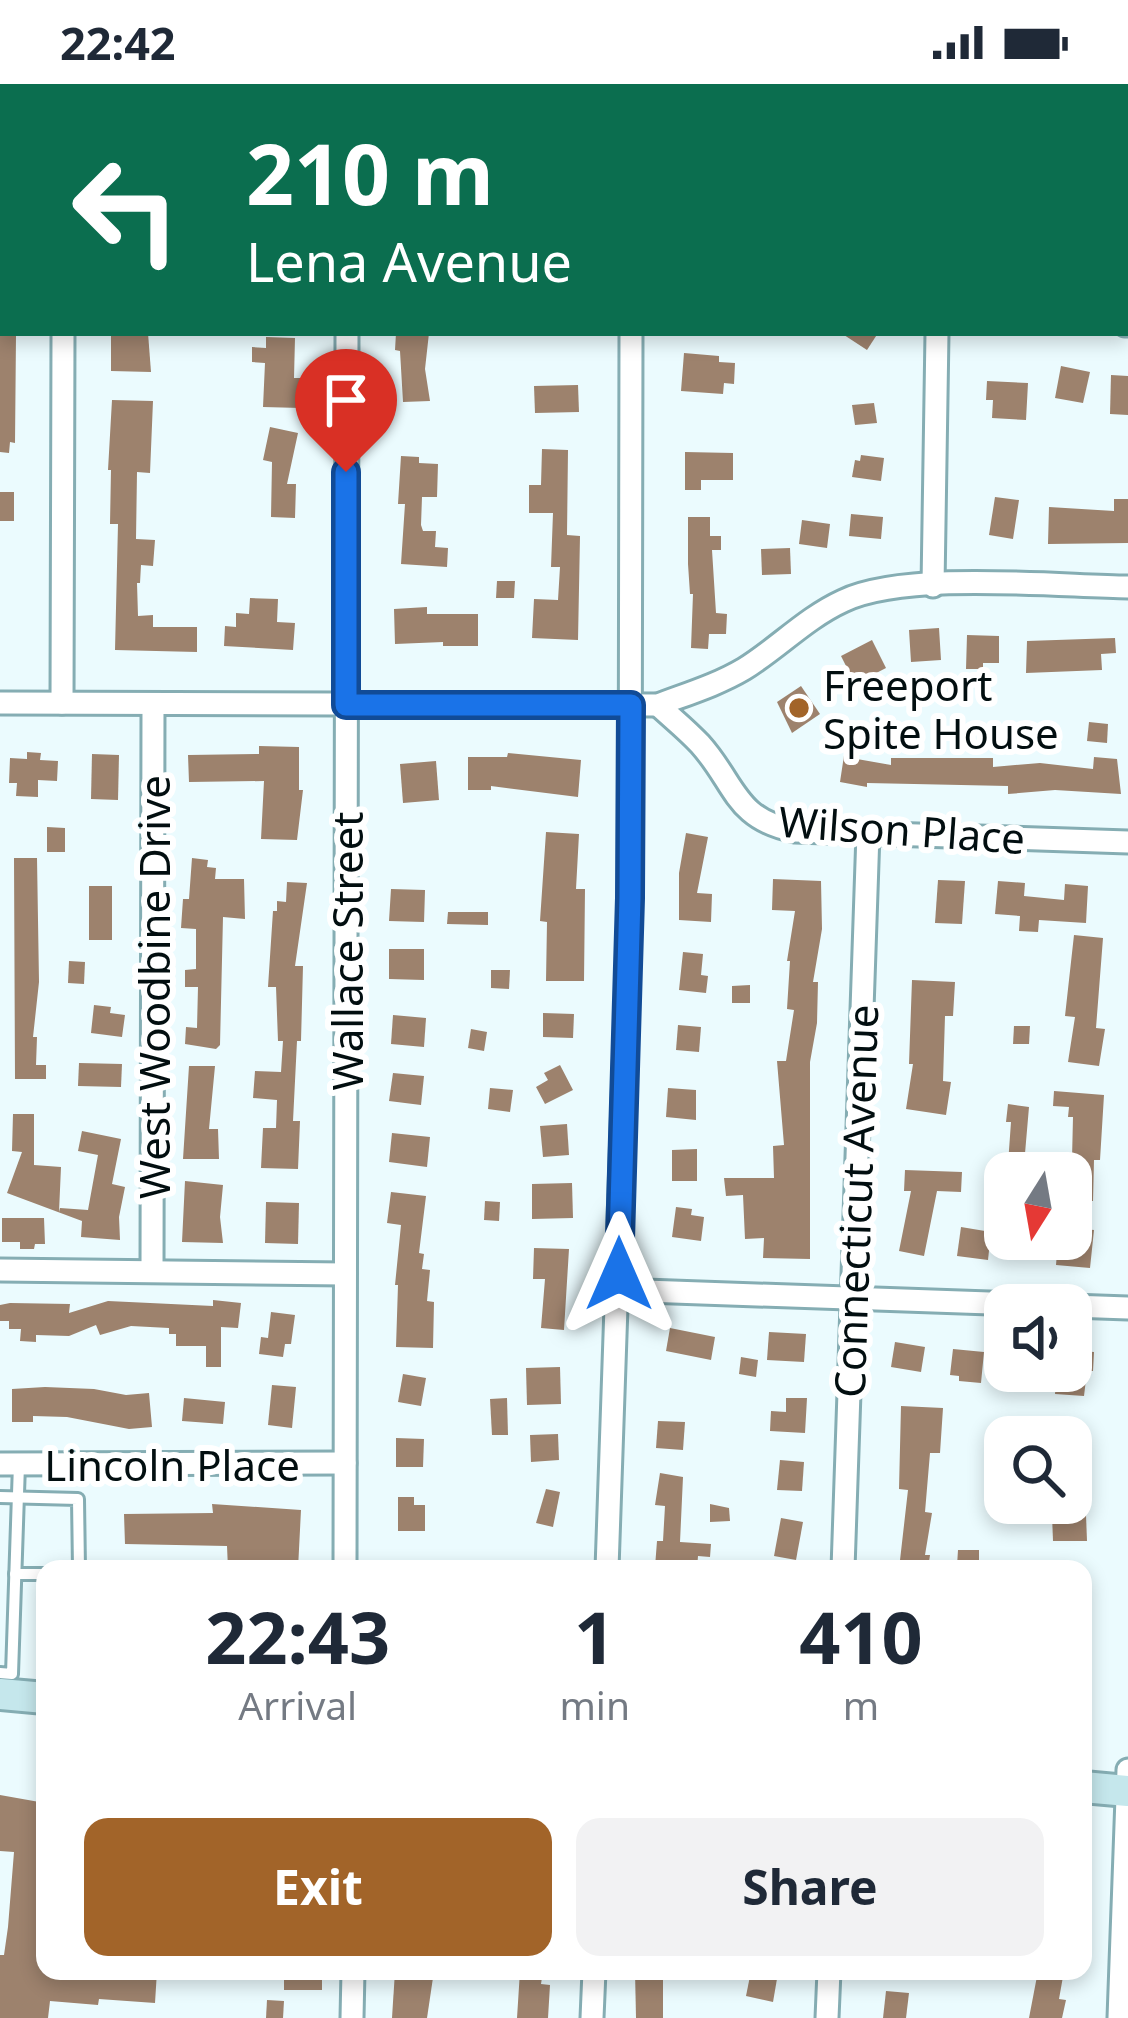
<!DOCTYPE html>
<style>
:root{--surface:#fff;--page:#f2f2f3;--text:#1f2937;--muted:#747a83;--accent:#a26429}
body{margin:0;font-family:"Noto Sans",sans-serif;background:var(--page);color:var(--text);height:100vh;display:flex;flex-direction:column;font-size:45px;white-space:nowrap}
*{box-sizing:border-box;margin:0}
p{font-size:39px;color:var(--muted)}
.icon{flex:none;width:66px;height:66px;fill:none;stroke:currentColor;stroke-width:2;stroke-linecap:round;stroke-linejoin:round}
.map{position:relative;flex:1;overflow:hidden}
.sheet{position:absolute;left:36px;top:1476px;width:1056px;height:420px;display:flex;flex-direction:column;background:var(--surface);border-radius:24px;box-shadow:0 6px 18px #0003}
.sheet>*{flex:none}
.guide{position:absolute;left:0px;top:0px;width:1128px;height:252px;box-shadow:0 6px 18px #0003;background:#0b6e4f;color:#fff;overflow:hidden}
.needle{width:78px;rotate:191deg}
.buttons{position:absolute;left:984px;top:1068px;display:grid;gap:24px}
.buttons a{display:grid;place-items:center;width:108px;height:108px;border-radius:24px;background:var(--surface);box-shadow:0 6px 18px #0003;font-size:60px}
.pin{position:absolute;display:grid;place-items:center;width:102px;height:102px;color:#fff;margin:-123px -51px;border-radius:50% 50% 50% 0;rotate:-45deg;box-shadow:0 0 12px #0007}
.pin .icon{rotate:45deg}
.me{position:absolute;width:132px;margin:-66px;rotate:0deg;stroke-linejoin:round;filter:drop-shadow(0 0 9px #0008)}
.turn{display:flex;align-items:center;gap:42px;height:252px;padding:0 48px;font-size:54px}
.turn .icon{width:156px;height:156px;stroke-width:2.5}
.turn b{display:block;font-size:84px;line-height:102px}
.eta{display:flex;justify-content:space-evenly;align-items:center;height:204px;text-align:center}
.eta b{font-size:72px;font-weight:700;line-height:84px}
.primary-button{display:flex;gap:24px;margin-top:auto;padding:24px 48px}
.primary-button a{flex:1;height:138px;border-radius:24px;background:var(--accent);color:#fff;font-size:48px;font-weight:700;line-height:138px;text-align:center}
.primary-button a+a{background:var(--page);color:var(--text)}
.status{display:flex;justify-content:space-between;align-items:center;height:84px;padding:0 60px;background:var(--surface);direction:ltr}
.status svg{height:33px;fill:currentColor}
.map>svg:first-child{display:block}
.building{fill:#9d826d}
.lines{fill:none;stroke-linecap:round;stroke-linejoin:round}
.service-casing{stroke:#85adb3;stroke-width:16}
.minor-casing{stroke:#85adb3;stroke-width:27}
.secondary-casing{stroke:#85adb3;stroke-width:36}
.path{stroke:#7f8d90;stroke-width:3;stroke-dasharray:9 6;stroke-linecap:butt}
.service{stroke:#fff;stroke-width:10}
.minor{stroke:#fff;stroke-width:21}
.secondary{stroke:#c5e7ec;stroke-width:30}
.route-casing{stroke:#114b97;stroke-width:30}
.route{stroke:#1a73e8;stroke-width:21}
.poi-dot{fill:#a26429;stroke:#fff;stroke-width:4.5}
.labels{text-anchor:middle;dominant-baseline:central;stroke-width:12;stroke-linejoin:round;paint-order:stroke}
.poi-label{font-size:42px;fill:#020e10;stroke:#fff;text-anchor:start}
.street-label{font-size:42px;fill:#020e10;stroke:#fff}
</style>
<div class="status"><b>22:42</b><svg viewBox="0 0 49 12"><path d="M0 12V9h3v3zM5 12V6h3v6zM10 12V3h3v9zM15 12V0h3v12zM26 1h20v11H26zM47 4h2v5h-2z"/></svg></div>
<div class="map">
<svg width="1128" height="1934" viewBox="0 0 1128 1934">
<rect width="100%" height="100%" fill="#ebfbfe"/>
<!-- building -->
<g class="building">
<polygon points="111,249 148,249 151,288 111,287"/>
<polygon points="396,249 429,249 425,285 430,317 403,318 400,267 395,266"/>
<polygon points="841,249 878,249 867,266"/>
<polygon points="0,250 16,251 15,359 10,358 9,369 0,368"/>
<polygon points="266,253 295,254 294,294 302,294 301,324 263,323 265,279 252,278 252,263 266,264"/>
<polygon points="684,269 719,272 719,278 735,279 734,300 724,299 723,310 681,307"/>
<polygon points="1061,282 1090,288 1083,319 1055,314"/>
<polygon points="1111,291 1128,292 1128,331 1110,330"/>
<polygon points="987,297 1028,299 1026,336 992,334 993,316 986,316"/>
<polygon points="578,301 579,328 535,329 534,302"/>
<polygon points="112,316 153,317 150,389 137,388 136,455 155,456 153,482 141,481 140,499 137,499 138,532 153,531 153,543 197,543 197,568 115,566 118,440 110,440 111,386 108,386"/>
<polygon points="874,319 877,339 855,341 852,321"/>
<polygon points="270,343 298,349 287,400 296,400 295,434 271,433 272,378 263,376"/>
<polygon points="542,365 568,366 567,451 580,452 578,556 532,554 534,515 558,516 560,483 551,483 553,429 529,429 529,401 541,401"/>
<polygon points="685,368 733,369 733,396 701,396 701,406 685,406"/>
<polygon points="861,371 884,374 881,397 852,393 855,376 860,377"/>
<polygon points="401,372 419,373 419,379 438,380 437,413 422,413 421,441 423,447 436,447 435,463 448,464 447,483 401,480 405,420 398,420"/>
<rect x="0" y="408" width="14" height="29"/>
<polygon points="995,413 1019,416 1013,455 989,451"/>
<polygon points="1114,415 1128,415 1128,459 1048,460 1049,423 1114,427"/>
<polygon points="851,430 883,433 881,455 849,452"/>
<polygon points="688,433 710,433 710,452 721,452 721,466 712,466 716,529 727,530 726,550 709,550 708,565 691,564 693,510 690,510 688,480"/>
<polygon points="802,436 830,440 827,464 799,460"/>
<polygon points="790,464 791,490 762,491 761,465"/>
<polygon points="497,497 515,497 514,514 496,514"/>
<polygon points="250,514 278,515 277,538 295,539 293,566 224,562 225,542 236,543 236,529 249,530"/>
<polygon points="427,523 427,530 478,530 478,562 443,562 443,558 395,560 394,525"/>
<polygon points="939,544 941,576 911,578 909,546"/>
<polygon points="967,551 999,552 999,579 983,579 983,585 966,585"/>
<polygon points="1115,554 1116,569 1101,570 1102,586 1026,589 1027,557"/>
<polygon points="872,556 886,584 855,600 841,572"/>
<polygon points="801,602 820,630 792,649 777,618"/>
<polygon points="1089,638 1108,640 1107,659 1087,657"/>
<polygon points="259,662 299,663 299,706 303,706 297,756 261,755 264,697 189,698 188,671 259,670"/>
<polygon points="845,665 858,668 857,675 891,681 891,674 993,674 993,683 1040,679 1093,685 1094,673 1117,675 1121,710 1055,706 1008,710 1008,702 867,699 867,703 840,698"/>
<polygon points="27,668 41,669 40,676 58,677 57,697 38,696 38,713 16,712 17,699 9,699 10,674 27,675"/>
<polygon points="508,669 581,676 578,713 491,702 491,706 468,706 468,673 507,673"/>
<polygon points="92,670 119,671 118,716 91,715"/>
<polygon points="436,677 439,716 403,719 400,680"/>
<polygon points="47,743 65,744 65,768 47,768"/>
<polygon points="546,748 579,750 576,805 585,805 584,897 546,897 547,838 540,837"/>
<polygon points="686,749 708,753 697,809 712,810 711,838 679,836 679,789"/>
<polygon points="14,774 37,774 39,898 33,953 37,953 36,981 46,981 46,995 15,995"/>
<polygon points="192,774 208,776 207,783 216,784 215,795 244,795 245,835 223,833 220,961 216,965 185,960 186,943 197,944 198,903 185,903 185,886 196,885 196,845 181,844 183,815 189,815"/>
<polygon points="773,795 821,797 822,845 813,898 818,898 817,939 810,978 810,1175 763,1174 764,1154 745,1155 743,1111 726,1112 724,1094 774,1094 773,1062 784,1061 777,977 786,977 794,926 787,925 790,877 787,877 795,827 772,826"/>
<polygon points="938,796 965,797 962,840 935,839"/>
<polygon points="998,797 1025,799 1024,812 1064,816 1065,800 1088,802 1086,839 1039,836 1038,848 1019,847 1020,832 995,830"/>
<polygon points="287,798 307,799 295,882 303,882 301,957 297,957 293,1037 300,1037 298,1085 261,1084 263,1044 276,1044 277,1016 253,1014 255,987 281,988 283,957 278,957 276,903 268,903 273,827 277,827 277,817 286,818"/>
<rect x="89" y="802" width="23" height="54"/>
<polygon points="391,805 425,806 424,838 389,837"/>
<polygon points="448,828 488,828 488,841 447,840"/>
<polygon points="1074,851 1103,854 1096,944 1105,945 1099,982 1068,978 1075,933 1065,932"/>
<polygon points="389,865 424,865 424,896 389,895"/>
<polygon points="683,868 703,870 701,891 708,892 706,909 679,906"/>
<polygon points="69,877 85,878 84,900 68,899"/>
<polygon points="491,886 510,886 509,905 491,904"/>
<polygon points="912,896 955,898 953,932 945,932 943,997 951,998 946,1031 906,1025 913,980 909,980"/>
<polygon points="750,901 750,919 732,919 732,902"/>
<polygon points="94,921 111,923 110,929 125,931 122,953 91,949"/>
<polygon points="543,929 574,930 573,954 543,953"/>
<polygon points="393,931 426,934 424,963 391,960"/>
<polygon points="678,941 701,943 699,968 676,966"/>
<polygon points="1014,942 1030,942 1029,960 1013,960"/>
<polygon points="471,945 487,948 484,967 468,964"/>
<polygon points="79,979 122,980 121,1003 78,1002"/>
<polygon points="560,981 573,1006 545,1020 536,1003 548,996 544,989"/>
<polygon points="189,982 215,982 209,1045 218,1045 219,1075 183,1075"/>
<polygon points="393,989 424,992 421,1021 389,1017"/>
<polygon points="490,1004 513,1006 510,1028 488,1025"/>
<polygon points="668,1004 696,1006 696,1036 666,1033"/>
<polygon points="1054,1007 1104,1011 1100,1076 1094,1076 1093,1117 1071,1117 1073,1033 1068,1033 1069,1023 1053,1022"/>
<polygon points="1008,1020 1029,1023 1024,1081 1008,1080 1011,1038 1006,1038"/>
<polygon points="13,1030 34,1030 34,1081 61,1083 59,1128 60,1124 88,1126 98,1071 78,1067 82,1047 121,1055 112,1100 125,1103 119,1133 120,1156 81,1153 82,1137 7,1109 22,1068 12,1067"/>
<polygon points="567,1040 569,1071 543,1073 540,1042"/>
<polygon points="392,1049 430,1053 427,1083 389,1078"/>
<polygon points="697,1065 697,1097 672,1097 672,1066"/>
<polygon points="905,1086 962,1088 961,1108 937,1107 924,1172 899,1167 911,1107 904,1107"/>
<polygon points="185,1097 223,1101 220,1133 223,1159 182,1158"/>
<polygon points="572,1099 573,1134 532,1135 532,1100"/>
<polygon points="391,1108 426,1112 419,1169 424,1170 422,1185 430,1186 427,1217 434,1218 433,1264 396,1263 398,1201 395,1201 401,1141 387,1139"/>
<polygon points="485,1117 500,1118 499,1137 484,1136"/>
<polygon points="266,1118 299,1119 298,1160 265,1159"/>
<polygon points="676,1123 692,1125 691,1131 704,1133 701,1157 672,1153"/>
<polygon points="2,1134 44,1134 45,1160 35,1160 34,1165 20,1165 20,1158 2,1158"/>
<polygon points="961,1143 991,1148 988,1176 957,1172"/>
<polygon points="1074,1144 1094,1146 1090,1184 1056,1181 1058,1156 1073,1158"/>
<polygon points="534,1164 569,1165 564,1246 541,1244 545,1195 533,1195"/>
<polygon points="213,1216 241,1219 238,1244 221,1243 221,1283 206,1283 206,1262 176,1262 176,1250 169,1250 169,1244 131,1242 100,1251 96,1241 69,1252 36,1251 36,1258 20,1257 21,1245 9,1245 9,1237 0,1237 0,1221 10,1219 70,1220 69,1229 108,1217 213,1222"/>
<polygon points="271,1228 295,1231 291,1260 285,1260 283,1273 259,1270 261,1253 268,1254"/>
<polygon points="670,1244 715,1253 711,1276 666,1267"/>
<polygon points="769,1248 806,1250 804,1278 767,1276"/>
<polygon points="895,1258 925,1263 921,1288 891,1283"/>
<polygon points="953,1265 984,1268 981,1299 959,1297 959,1292 950,1291"/>
<polygon points="1071,1266 1094,1268 1093,1287 1087,1287 1084,1312 1055,1310 1057,1287 1071,1287"/>
<polygon points="741,1273 758,1276 756,1293 739,1290"/>
<polygon points="560,1283 561,1320 527,1321 526,1284"/>
<polygon points="403,1290 426,1294 421,1322 398,1318"/>
<polygon points="272,1301 296,1303 292,1344 268,1341"/>
<polygon points="45,1303 94,1305 126,1311 149,1309 152,1343 129,1345 67,1333 33,1332 33,1338 12,1338 12,1305"/>
<polygon points="184,1314 225,1318 223,1340 182,1337"/>
<polygon points="507,1314 508,1351 492,1351 490,1315"/>
<polygon points="786,1314 807,1314 805,1349 770,1347 771,1327 786,1328"/>
<polygon points="901,1322 943,1324 940,1369 930,1369 925,1428 932,1429 925,1471 930,1471 928,1485 899,1485 908,1406 899,1405"/>
<polygon points="658,1337 685,1338 683,1366 656,1364"/>
<polygon points="558,1350 559,1376 531,1378 530,1351"/>
<polygon points="396,1354 424,1355 423,1383 396,1383"/>
<polygon points="1071,1368 1090,1369 1088,1396 1071,1395"/>
<polygon points="780,1376 804,1378 802,1407 777,1406"/>
<polygon points="660,1389 683,1393 680,1458 711,1460 710,1473 698,1472 697,1485 655,1483 657,1457 663,1457 665,1422 655,1421"/>
<polygon points="546,1405 560,1408 553,1443 536,1439"/>
<polygon points="398,1413 414,1413 414,1421 425,1421 425,1447 398,1447"/>
<polygon points="212,1420 301,1426 298,1485 228,1485 227,1462 125,1460 124,1430 213,1429"/>
<polygon points="710,1420 729,1424 730,1437 710,1438"/>
<polygon points="1052,1431 1086,1431 1087,1457 1053,1457"/>
<polygon points="781,1434 803,1438 796,1476 774,1472"/>
<polygon points="958,1466 979,1466 979,1482 957,1482"/>
<polygon points="0,1711 45,1719 45,1887 157,1887 155,1919 99,1915 98,1921 50,1917 48,1934 0,1934 0,1871 4,1871 8,1843 14,1768 0,1767"/>
<rect x="284" y="1887" width="38" height="19"/>
<polygon points="395,1887 434,1887 427,1934 392,1934"/>
<polygon points="520,1887 543,1887 541,1900 550,1901 548,1934 517,1934"/>
<polygon points="635,1887 663,1887 663,1934 636,1934"/>
<polygon points="751,1887 778,1889 773,1918 746,1912"/>
<polygon points="1038,1887 1064,1887 1059,1915 1066,1916 1062,1934 1029,1934"/>
<polygon points="886,1907 909,1909 906,1934 883,1934"/>
<polygon points="267,1916 284,1917 283,1934 266,1934"/>
</g>
<g class="lines">
<!-- service casing -->
<g class="service-casing">
<g id="service">
<polyline points="0,1413 78,1415 79,1485"/>
<polyline points="15,1490 45,1490"/>
<polyline points="0,1589 12,1590 19,1380"/>
</g>
</g>
<!-- minor casing -->
<g class="minor-casing">
<g id="minor">
<polyline points="637,0 641,3"/>
<polyline points="63,3 63,0"/>
<polyline points="347,3 347,0"/>
<polyline points="1125,241 1128,241"/>
<polyline points="933,502 937,249"/>
<path d="M0,619L658,621C687,610 717,601 744,585C778,564 806,534 843,517C906,487 1055,502 1128,503"/>
<polyline points="62,619 63,249"/>
<path d="M658,621C672,634 687,646 700,660C736,700 734,735 795,747L1128,758"/>
<polyline points="0,1186 345,1190"/>
<polyline points="152,1187 153,620"/>
<polyline points="617,1206 1045,1221"/>
<polyline points="1071,1222 1128,1224"/>
<polyline points="0,1380 345,1379"/>
<polyline points="345,1485 347,249"/>
<polyline points="607,1485 630,814 631,249"/>
<polyline points="843,1485 868,749"/>
<polyline points="352,1934 353,1887"/>
<polyline points="592,1934 594,1887"/>
<polyline points="827,1934 829,1887"/>
<polyline points="1119,1934 1128,1686"/>
</g>
</g>
<!-- secondary casing -->
<g class="secondary-casing">
<g id="secondary">
<polyline points="0,1610 45,1614"/>
<polyline points="1083,1703 1128,1707"/>
</g>
</g>
<!-- path -->
<polyline class="path" points="773,3 773,0"/>
<!-- service -->
<use href="#service" class="service"/>
<!-- minor -->
<use href="#minor" class="minor"/>
<!-- secondary -->
<use href="#secondary" class="secondary"/>
</g>
<g class="lines">
<!-- route casing -->
<g class="route-casing">
<polyline id="route" points="346,388 346,621 631,621 630,814 619,1190"/>
</g>
<!-- route -->
<use href="#route" class="route"/>
</g>
<!-- markers -->
<circle class="poi-dot" cx="799" cy="624" r="12"/>
<g class="labels">
<!-- poi labels -->
<g class="poi-label">
<text x="823" y="600">Freeport<tspan x="823" dy="48">Spite House</tspan></text>
</g>
<!-- street labels -->
<g class="street-label">
<text transform="translate(902 745) rotate(4)">Wilson Place</text>
<text transform="translate(346 867) rotate(-90)">Wallace Street</text>
<text transform="translate(153 903) rotate(-90)">West Woodbine Drive</text>
<text transform="translate(855 1117) rotate(-88)">Connecticut Avenue</text>
<text x="172" y="1380">Lincoln Place</text>
</g>
</g>
</svg>
<div class="buttons">
<a><svg class="needle" viewBox="-14 -14 28 28"><path d="M0-13l5 13h-10z" fill="#e53935"/><path d="M0 13l5-13h-10z" fill="#747a83"/></svg></a>
<a><svg class="icon" aria-label="sound" viewBox="0 0 24 24"><path d="M4 9h4l5-4v14l-5-4H4zM17 9q2 3 0 6"/></svg></a>
<a><svg class="icon" aria-label="search" viewBox="0 0 24 24"><circle cx="10" cy="10" r="6"/><path d="M15 15l6 6"/></svg></a>
</div>
<div class="pin" style="left:346px;top:388px;background:#d93025"><svg class="icon" aria-label="arrive" viewBox="0 0 24 24"><path d="M6 21V4h12l-3 4 3 4H6"/></svg></div>
<svg class="me" style="left:619px;top:1190px" viewBox="-20 -20 40 40"><path d="M0-17L14 15 0 8-14 15z" fill="#1a73e8" stroke="#fff" stroke-width="4"/></svg>
<div class="guide">
<div class="turn"><svg class="icon" aria-label="left" viewBox="0 0 24 24"><path d="M17 20v-9H6M10 6l-5 5 5 5"/></svg><div><b>210 m</b>Lena Avenue</div></div>
</div>
<section class="sheet">
<div class="eta">
<div><b>22:43</b><p>Arrival</p></div>
<div><b>1</b><p>min</p></div>
<div><b>410</b><p>m</p></div>
</div>
<div class="primary-button"><a>Exit</a><a>Share</a></div>
</section>
</div>
